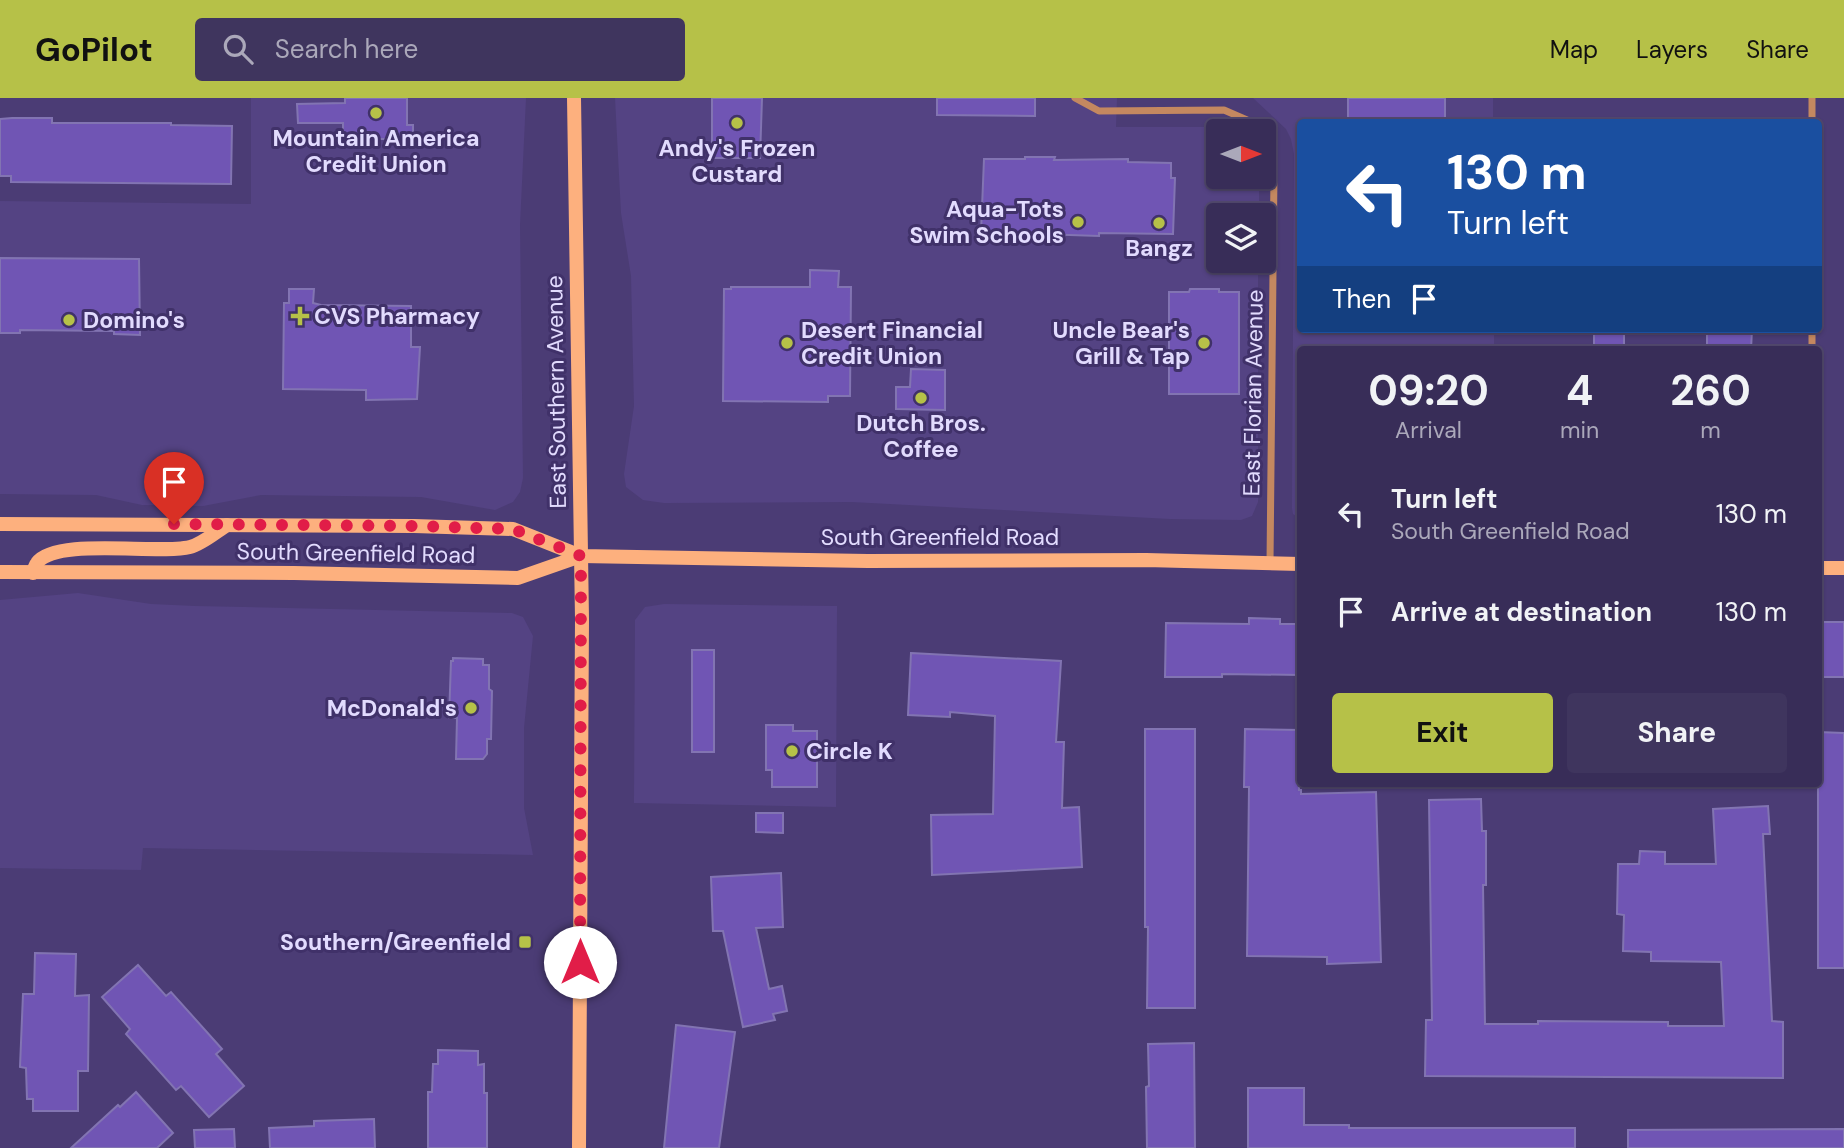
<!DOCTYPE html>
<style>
:root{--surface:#382d58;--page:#3f355e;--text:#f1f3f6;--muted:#aba8ba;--line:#52496e;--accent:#b6c148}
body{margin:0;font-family:"DM Sans",sans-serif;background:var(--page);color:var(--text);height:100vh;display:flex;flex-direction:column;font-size:26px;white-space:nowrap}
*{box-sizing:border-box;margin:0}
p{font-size:23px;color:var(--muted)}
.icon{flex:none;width:38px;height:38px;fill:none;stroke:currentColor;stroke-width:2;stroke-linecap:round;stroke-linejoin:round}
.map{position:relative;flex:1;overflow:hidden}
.sheet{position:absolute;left:1297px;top:248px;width:525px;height:441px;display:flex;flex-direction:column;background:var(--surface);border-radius:7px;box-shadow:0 2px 5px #0004,0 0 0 2px var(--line)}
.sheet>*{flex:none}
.top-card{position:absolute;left:1297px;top:21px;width:525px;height:214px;border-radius:7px;box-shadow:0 2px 5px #0004,0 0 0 2px var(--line);background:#1a4fa0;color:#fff;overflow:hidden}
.needle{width:46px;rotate:90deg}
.fabs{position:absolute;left:1206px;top:21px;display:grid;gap:14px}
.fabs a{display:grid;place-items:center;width:70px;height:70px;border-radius:7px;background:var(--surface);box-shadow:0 2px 5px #0004,0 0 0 2px var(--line);font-size:35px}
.pin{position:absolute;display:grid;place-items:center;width:60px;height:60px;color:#fff;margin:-72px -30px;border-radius:50% 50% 50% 0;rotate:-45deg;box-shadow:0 0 7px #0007}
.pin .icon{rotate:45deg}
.me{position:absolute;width:77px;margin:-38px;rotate:0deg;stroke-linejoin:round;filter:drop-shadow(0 0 5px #0008)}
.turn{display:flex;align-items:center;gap:24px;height:147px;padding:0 35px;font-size:32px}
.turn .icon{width:91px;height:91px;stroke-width:2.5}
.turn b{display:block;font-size:49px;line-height:60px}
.then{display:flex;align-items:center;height:66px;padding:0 35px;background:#0003;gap:14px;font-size:26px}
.eta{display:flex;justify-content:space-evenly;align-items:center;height:119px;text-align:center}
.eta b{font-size:42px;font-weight:700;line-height:49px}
.action{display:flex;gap:14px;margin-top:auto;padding:14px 35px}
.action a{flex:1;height:80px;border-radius:7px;background:var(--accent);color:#111;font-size:28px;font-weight:700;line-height:80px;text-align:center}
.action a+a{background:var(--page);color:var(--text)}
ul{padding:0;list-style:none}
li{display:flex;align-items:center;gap:21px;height:98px;padding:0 35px}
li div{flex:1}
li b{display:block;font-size:26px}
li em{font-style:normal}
header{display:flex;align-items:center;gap:42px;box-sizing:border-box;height:98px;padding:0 35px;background:var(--accent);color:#111}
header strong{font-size:33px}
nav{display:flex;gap:38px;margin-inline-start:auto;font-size:24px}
.search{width:490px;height:63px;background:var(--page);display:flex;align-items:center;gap:18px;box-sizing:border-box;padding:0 24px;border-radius:7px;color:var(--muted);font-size:26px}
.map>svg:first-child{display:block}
.built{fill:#544383}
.building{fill:#7055b4;stroke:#8274b2;stroke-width:2}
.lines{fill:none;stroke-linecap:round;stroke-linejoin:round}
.street{stroke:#c48860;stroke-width:7}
.secondary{stroke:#fdb07e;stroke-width:14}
.route{stroke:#e11d48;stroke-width:12;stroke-dasharray:0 21.6}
.poi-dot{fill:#b6c148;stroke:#403169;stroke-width:2.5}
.labels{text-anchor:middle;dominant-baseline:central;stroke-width:6;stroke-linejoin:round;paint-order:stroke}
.poi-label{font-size:23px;font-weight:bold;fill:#e2dbfe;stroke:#403169}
.street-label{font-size:23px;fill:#e2dbfe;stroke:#403169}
</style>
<header>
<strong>GoPilot</strong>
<div class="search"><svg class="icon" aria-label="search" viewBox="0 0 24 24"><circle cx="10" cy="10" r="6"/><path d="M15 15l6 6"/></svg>Search here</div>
<nav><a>Map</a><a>Layers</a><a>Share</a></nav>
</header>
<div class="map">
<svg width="1844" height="1050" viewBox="0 0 1844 1050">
<rect width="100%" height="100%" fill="#4b3c75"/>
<!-- built -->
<g class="built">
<polygon points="251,0 526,0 520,127 523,380 520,394 513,404 495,412 421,399 261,397 203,408 142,407 96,397 0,396 0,103 251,106"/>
<polygon points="615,0 1117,0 1116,29 1226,29 1239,33 1218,33 1218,79 1259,79 1259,117 1218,117 1218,163 1258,163 1258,404 1252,418 1241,422 1170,421 852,404 664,405 643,402 626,389 624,376 634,308 631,178 621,115"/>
<polygon points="1253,0 1493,0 1493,24 1300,24 1300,231 1494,231 1494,252 1300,252 1300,421 1293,416 1292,410 1294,56 1291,41 1286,31"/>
<polygon points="78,495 151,506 195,508 512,515 523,519 533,538 524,630 524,710 533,757 143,750 141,772 0,770 0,502"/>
<polygon points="664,506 837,508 836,709 634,705 635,522 645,509"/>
</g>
<!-- building -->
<g class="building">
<polygon points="345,0 407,0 407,27 413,27 413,46 394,46 394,41 343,41 343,25 298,25 297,6 345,5"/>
<polygon points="712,0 762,0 760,60 712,60"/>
<polygon points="937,0 1035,0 1035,18 937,17"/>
<rect x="1348" y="0" width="97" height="24"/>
<polygon points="12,20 52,20 52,25 171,25 171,27 232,28 231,86 11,84 11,78 0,78 0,21"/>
<polygon points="1025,59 1055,59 1054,62 1128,61 1128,64 1171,65 1171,80 1175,80 1173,136 1099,135 1099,138 981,134 984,61 1025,61"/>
<polygon points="0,160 139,161 140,237 114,236 114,233 20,232 20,235 0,235"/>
<polygon points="810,172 839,173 838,189 851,189 850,298 828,298 828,304 723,303 724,191 731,191 731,189 810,189"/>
<polygon points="289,191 314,191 313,205 321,207 411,208 411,249 420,249 417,301 366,302 366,292 283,291 284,205 289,205"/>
<polygon points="1190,191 1219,191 1219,194 1239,194 1239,296 1169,296 1169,194 1189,194"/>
<rect x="1594" y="231" width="30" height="21"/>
<polygon points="1707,231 1752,231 1751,252 1707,251"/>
<polygon points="911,271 945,272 945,312 896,311 896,289 910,289"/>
<polygon points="1249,520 1280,521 1280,526 1300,526 1300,577 1222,576 1222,579 1165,579 1166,525 1249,526"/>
<rect x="1820" y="524" width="24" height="55"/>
<rect x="692" y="552" width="22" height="102"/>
<polygon points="911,555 1061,563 1056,644 1064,644 1062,710 1079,709 1082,769 932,777 931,717 993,716 995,618 950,614 950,619 908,617"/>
<polygon points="453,560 483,561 483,567 489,567 489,591 492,593 491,641 487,641 487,656 483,661 456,661 457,620 449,620 451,563 453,563"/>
<polygon points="766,627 793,627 793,633 817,633 817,689 772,689 772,672 766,672"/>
<polygon points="1145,631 1195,631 1195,910 1147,910 1148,829 1145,829"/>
<polygon points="1245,631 1300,632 1299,692 1301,692 1301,696 1376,694 1381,864 1327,866 1327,859 1247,858 1249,689 1244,689"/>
<polygon points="1818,634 1844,635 1844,870 1818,870"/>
<polygon points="1481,701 1482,733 1486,733 1486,787 1483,787 1485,926 1538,926 1538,923 1668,924 1668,928 1724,928 1721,864 1651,863 1651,854 1623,853 1624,817 1617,816 1618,766 1639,766 1640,753 1665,754 1665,766 1716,766 1713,711 1768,708 1770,736 1763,736 1772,923 1783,924 1783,980 1425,978 1426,922 1432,922 1429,702"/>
<polygon points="756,715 783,715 783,735 756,734"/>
<polygon points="781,775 783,829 756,830 769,891 782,888 787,913 773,916 775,922 743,929 723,833 713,833 711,779"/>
<polygon points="35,855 76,856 75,898 89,897 88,973 78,973 78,1013 33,1013 33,1001 27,1001 26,970 20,969 23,896 34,896"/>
<polygon points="138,867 166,898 171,894 222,951 216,956 244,988 209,1019 181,988 176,992 126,936 130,931 102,899"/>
<polygon points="676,927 735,934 719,1050 664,1050"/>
<polygon points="1194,945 1195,1050 1147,1050 1146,989 1149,988 1148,946"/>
<polygon points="438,952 478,953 478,967 484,966 484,995 487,995 487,1050 428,1050 428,994 432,994 433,966 438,966"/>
<polygon points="1248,990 1304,990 1304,1027 1349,1027 1349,1030 1575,1030 1575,1050 1248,1050"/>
<polygon points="136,994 173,1035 157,1050 71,1050 118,1007 120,1009"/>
<polygon points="374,1021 375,1050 270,1050 269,1030 314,1028 314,1023"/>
<polygon points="234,1031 235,1050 195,1050 194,1032"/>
<polygon points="1844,1031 1844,1050 1628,1050 1628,1032"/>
</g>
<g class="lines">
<!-- street -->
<g class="street">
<polyline points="1075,0 1099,13 1224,12 1247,22 1256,33"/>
<polyline points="1812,24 1812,0"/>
<polyline points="1264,43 1268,48 1274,76 1270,465"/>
<polyline points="1812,252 1812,231"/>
</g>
<!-- secondary -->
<g class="secondary">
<polyline points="574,0 582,521 579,1050"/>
<polyline points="0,426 414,428 513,431 581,458 868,463 1146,462 1300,466"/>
<polyline points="1818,470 1844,470"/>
<polyline points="0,474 294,475 518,480 581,458"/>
<path d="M33,475C33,474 36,465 37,465C56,439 157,457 190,449C202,446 216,434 227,427"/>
</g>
</g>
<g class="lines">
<!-- route -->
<polyline class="route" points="174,426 414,428 513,431 581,458 580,864"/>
</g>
<!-- markers -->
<g class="poi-dot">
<circle cx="376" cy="15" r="7"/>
<circle cx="737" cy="25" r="7"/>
<circle cx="1078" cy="124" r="7"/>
<circle cx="1159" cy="125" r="7"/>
<path d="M296.5 207.5h7v7h7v7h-7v7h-7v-7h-7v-7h7z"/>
<circle cx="69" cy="222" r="7"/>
<circle cx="787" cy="245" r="7"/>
<circle cx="1204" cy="245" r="7"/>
<circle cx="921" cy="300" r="7"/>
<circle cx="471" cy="610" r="7"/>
<circle cx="792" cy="653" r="7"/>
<rect x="518" y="837" width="14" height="14" rx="3.5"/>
</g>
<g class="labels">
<!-- poi labels -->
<g class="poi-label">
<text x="376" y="40">Mountain America<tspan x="376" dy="26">Credit Union</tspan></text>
<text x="737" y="50">Andy's Frozen<tspan x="737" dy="26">Custard</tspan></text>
<text x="1064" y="111" text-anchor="end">Aqua-Tots<tspan x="1064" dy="26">Swim Schools</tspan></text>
<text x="1159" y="150">Bangz</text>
<text x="314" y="218" text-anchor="start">CVS Pharmacy</text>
<text x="83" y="222" text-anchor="start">Domino's</text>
<text x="801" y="232" text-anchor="start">Desert Financial<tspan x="801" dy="26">Credit Union</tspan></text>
<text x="1190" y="232" text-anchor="end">Uncle Bear's<tspan x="1190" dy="26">Grill &amp; Tap</tspan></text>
<text x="921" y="325">Dutch Bros.<tspan x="921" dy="26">Coffee</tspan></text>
<text x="457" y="610" text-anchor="end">McDonald's</text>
<text x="806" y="653" text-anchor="start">Circle K</text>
<text x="511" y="844" text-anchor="end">Southern/Greenfield</text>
</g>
<!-- street labels -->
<g class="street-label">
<text transform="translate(556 294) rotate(-91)">East Southern Avenue</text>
<text transform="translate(1253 295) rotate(-89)">East Florian Avenue</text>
<text x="940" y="439">South Greenfield Road</text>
<text transform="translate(356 455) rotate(1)">South Greenfield Road</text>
</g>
</g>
</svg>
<div class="fabs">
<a><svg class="needle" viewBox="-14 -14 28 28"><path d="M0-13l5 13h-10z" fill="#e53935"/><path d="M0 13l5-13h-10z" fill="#aba8ba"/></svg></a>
<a><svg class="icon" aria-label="layers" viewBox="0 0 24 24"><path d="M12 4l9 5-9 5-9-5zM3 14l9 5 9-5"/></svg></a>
</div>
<div class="pin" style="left:174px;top:426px;background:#d93025"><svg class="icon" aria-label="arrive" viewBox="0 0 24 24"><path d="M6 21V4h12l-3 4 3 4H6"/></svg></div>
<svg class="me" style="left:580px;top:864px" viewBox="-20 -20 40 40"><circle r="19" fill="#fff"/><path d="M0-13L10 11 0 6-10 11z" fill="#e11d48"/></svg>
<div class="top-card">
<div class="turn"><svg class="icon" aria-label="left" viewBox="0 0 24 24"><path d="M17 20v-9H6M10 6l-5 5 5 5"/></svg><div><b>130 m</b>Turn left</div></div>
<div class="then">Then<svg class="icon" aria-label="arrive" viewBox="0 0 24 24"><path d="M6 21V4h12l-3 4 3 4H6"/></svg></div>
</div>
<section class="sheet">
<div class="eta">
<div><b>09:20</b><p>Arrival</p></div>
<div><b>4</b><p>min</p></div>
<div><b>260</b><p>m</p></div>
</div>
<ul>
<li><svg class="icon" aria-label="left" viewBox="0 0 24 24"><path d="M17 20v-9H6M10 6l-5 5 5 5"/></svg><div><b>Turn left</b><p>South Greenfield Road</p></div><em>130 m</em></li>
<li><svg class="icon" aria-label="arrive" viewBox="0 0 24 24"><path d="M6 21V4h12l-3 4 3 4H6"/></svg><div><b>Arrive at destination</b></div><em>130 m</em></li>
</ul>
<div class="action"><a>Exit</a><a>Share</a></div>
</section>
</div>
